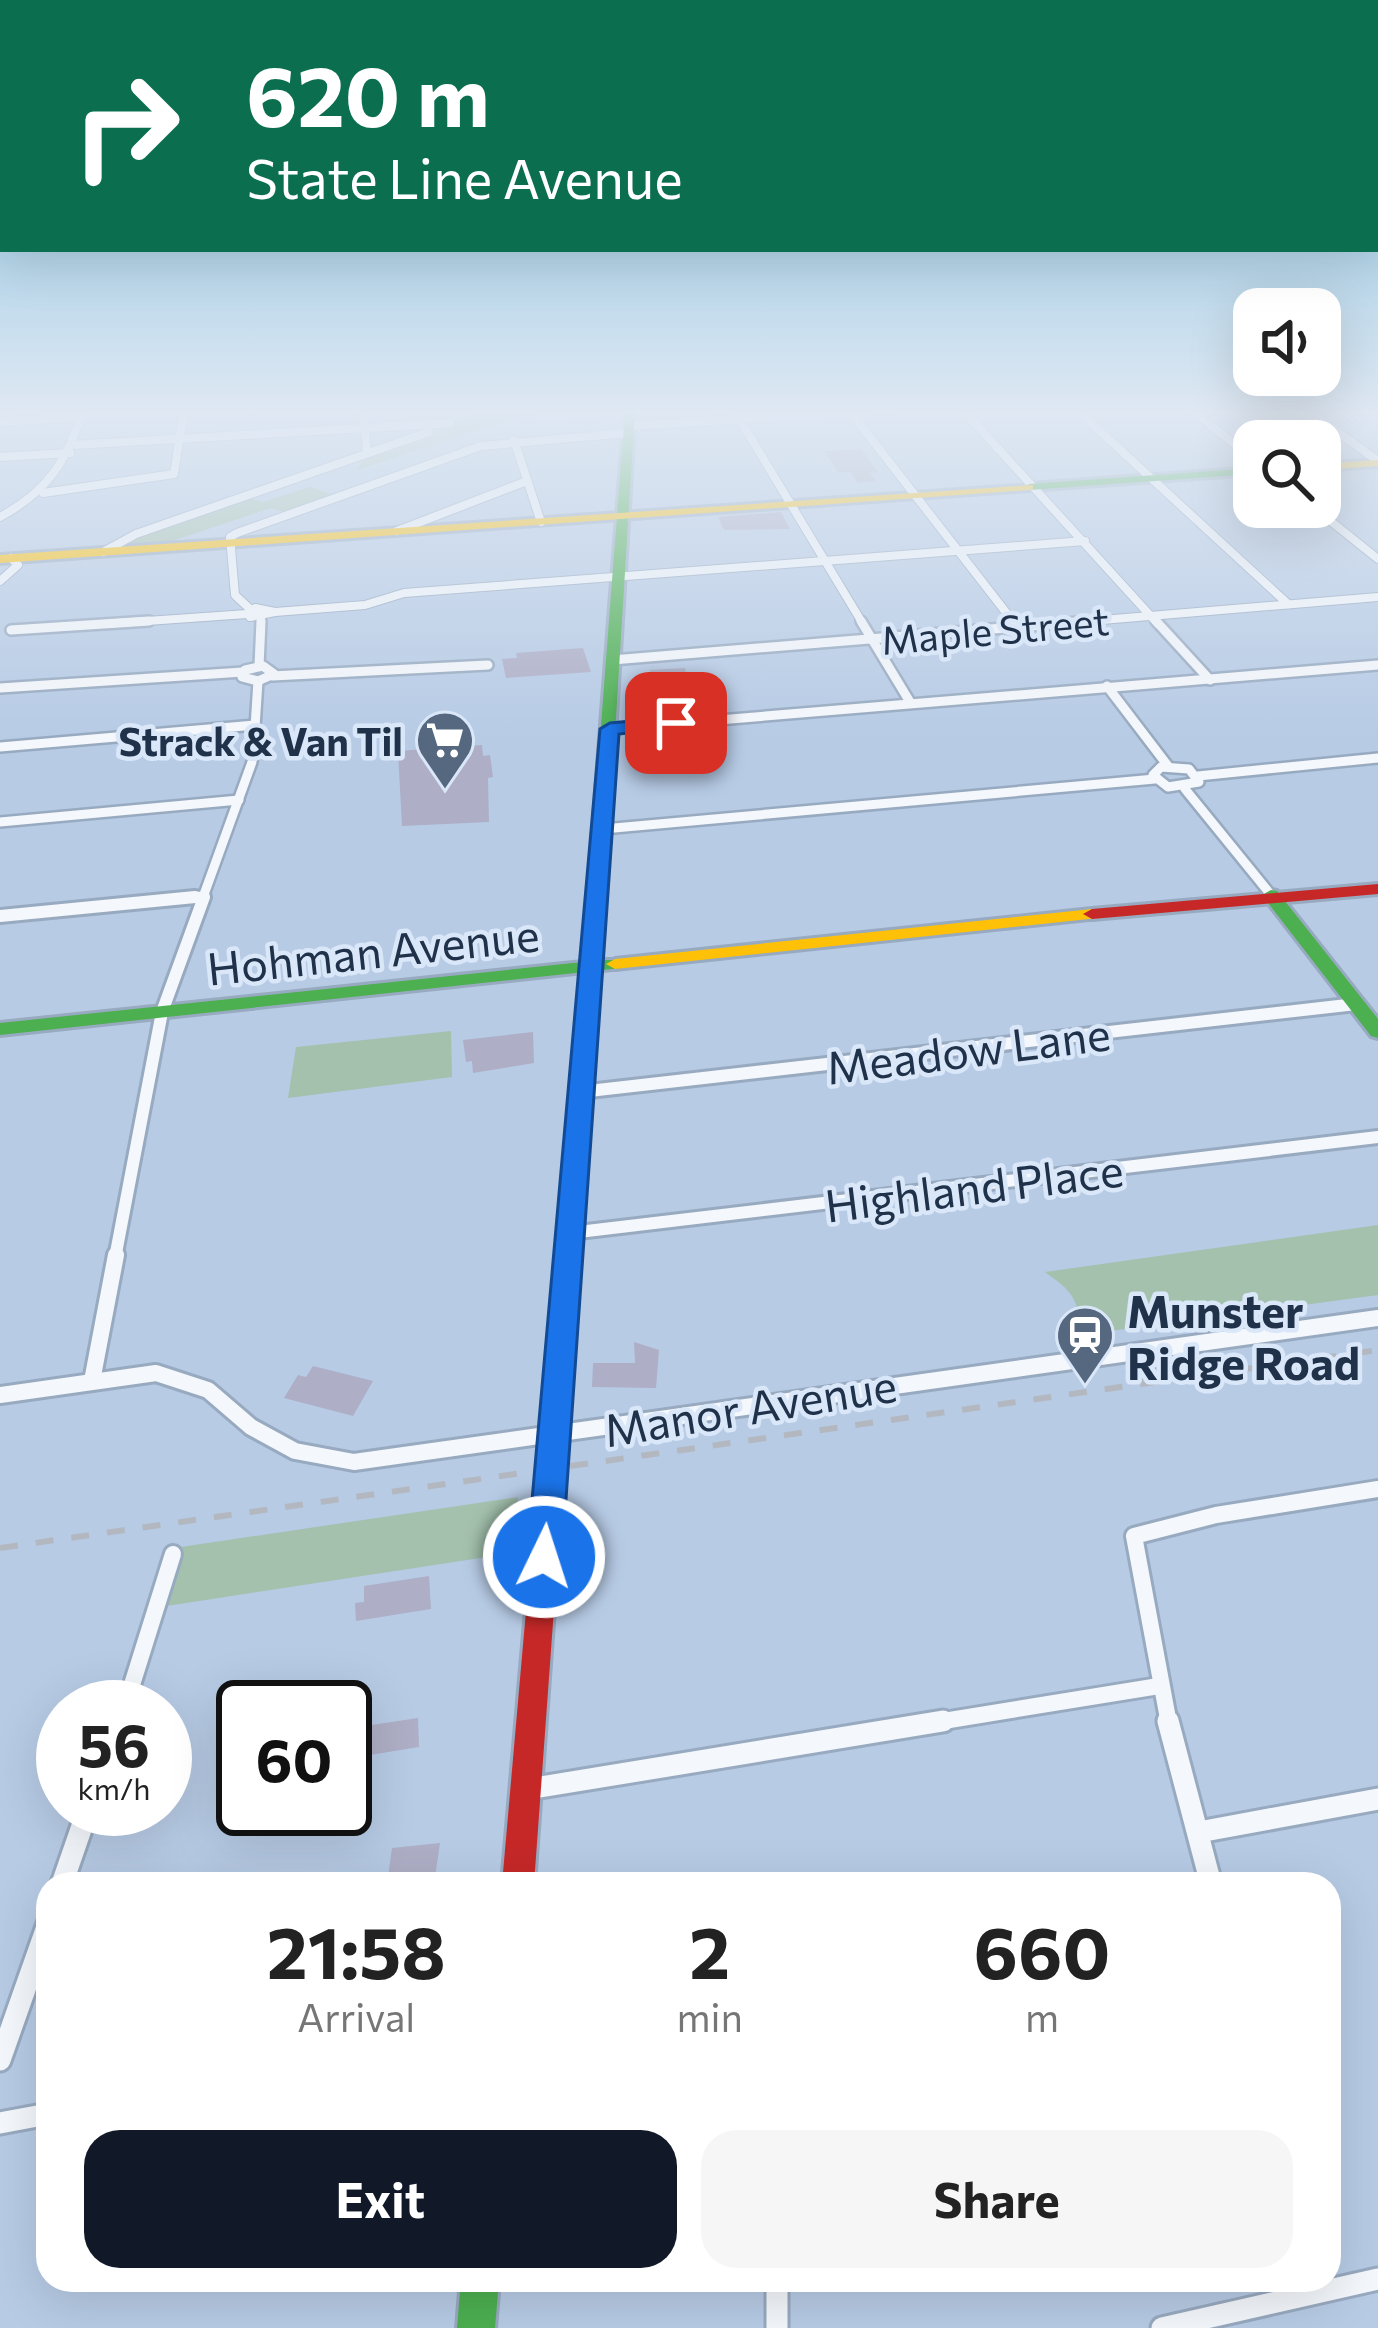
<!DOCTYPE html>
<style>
:root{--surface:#fff;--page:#f6f6f6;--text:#222;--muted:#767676;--accent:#111827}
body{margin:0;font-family:Commissioner,sans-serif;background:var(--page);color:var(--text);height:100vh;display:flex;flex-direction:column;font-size:45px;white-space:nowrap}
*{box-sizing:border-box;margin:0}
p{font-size:39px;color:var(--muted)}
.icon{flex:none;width:66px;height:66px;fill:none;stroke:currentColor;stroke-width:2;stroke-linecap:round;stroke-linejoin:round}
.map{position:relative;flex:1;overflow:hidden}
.details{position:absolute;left:36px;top:1872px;width:1305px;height:420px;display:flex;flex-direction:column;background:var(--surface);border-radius:36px;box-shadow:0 12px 48px #0002}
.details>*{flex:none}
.top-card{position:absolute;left:0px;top:0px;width:1380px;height:252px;box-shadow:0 12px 48px #0002;background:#0b6e4f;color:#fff;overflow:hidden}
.buttons{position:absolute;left:1233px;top:288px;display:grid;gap:24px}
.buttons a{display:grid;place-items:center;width:108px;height:108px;border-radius:24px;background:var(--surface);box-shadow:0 12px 48px #0002;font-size:60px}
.speed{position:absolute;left:36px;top:1680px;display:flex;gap:24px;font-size:60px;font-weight:700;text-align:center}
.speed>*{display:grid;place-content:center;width:156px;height:156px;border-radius:50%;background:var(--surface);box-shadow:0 12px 48px #0002;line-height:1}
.speed small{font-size:30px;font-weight:400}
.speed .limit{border:6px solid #111;border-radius:18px;background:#fff;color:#111}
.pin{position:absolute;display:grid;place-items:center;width:102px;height:102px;color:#fff;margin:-51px;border-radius:24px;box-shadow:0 6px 18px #0006}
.me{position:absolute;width:132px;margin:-66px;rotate:4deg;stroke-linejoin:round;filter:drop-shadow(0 0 9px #0008)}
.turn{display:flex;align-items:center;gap:42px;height:252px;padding:0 48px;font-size:54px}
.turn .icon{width:156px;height:156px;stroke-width:2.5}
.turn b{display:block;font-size:84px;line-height:102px}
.eta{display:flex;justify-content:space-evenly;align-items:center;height:204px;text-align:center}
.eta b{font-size:72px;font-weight:700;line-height:84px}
.cta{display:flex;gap:24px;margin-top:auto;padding:24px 48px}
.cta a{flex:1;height:138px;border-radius:36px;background:var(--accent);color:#fff;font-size:48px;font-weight:700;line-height:138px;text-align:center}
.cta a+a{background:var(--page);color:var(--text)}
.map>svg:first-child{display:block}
.green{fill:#a3c1ad}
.building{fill:#aeaec6}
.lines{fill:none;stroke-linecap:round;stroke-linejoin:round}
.street-far4-casing{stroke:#98aac0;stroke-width:10}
.street-far3-casing{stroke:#98aac0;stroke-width:14}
.street-far2-casing{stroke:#98aac0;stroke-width:18}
.street-far1-casing{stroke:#98aac0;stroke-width:22}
.street-casing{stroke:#98aac0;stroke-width:27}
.fast-casing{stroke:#98aac0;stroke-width:6}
.slow-casing{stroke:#98aac0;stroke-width:6}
.jam-casing{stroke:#98aac0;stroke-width:6}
.street-far4{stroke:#f4f7fb;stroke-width:8}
.street-far3{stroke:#f4f7fb;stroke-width:9}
.street-far2{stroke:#f4f7fb;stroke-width:12}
.street-far1{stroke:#f4f7fb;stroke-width:16}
.street{stroke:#f4f7fb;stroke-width:21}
.fast{fill:#4caf50;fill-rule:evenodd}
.slow{fill:#ffc107;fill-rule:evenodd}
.jam{fill:#c62828;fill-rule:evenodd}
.rail{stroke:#b3b8c0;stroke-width:6;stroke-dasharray:18 18;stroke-linecap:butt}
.route{fill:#1a73e8;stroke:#114b97;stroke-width:3}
.labels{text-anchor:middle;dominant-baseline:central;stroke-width:9;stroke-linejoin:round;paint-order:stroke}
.far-street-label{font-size:39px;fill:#20324a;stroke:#d9e7f9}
.far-poi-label{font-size:39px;font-weight:bold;fill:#20324a;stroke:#d9e7f9;text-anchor:end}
.street-label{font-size:45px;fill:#20324a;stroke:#d9e7f9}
.poi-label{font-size:45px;font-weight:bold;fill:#20324a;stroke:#d9e7f9;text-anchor:start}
</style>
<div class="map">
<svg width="1378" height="2328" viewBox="0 0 1378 2328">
<rect width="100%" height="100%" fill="#b7cbe5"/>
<!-- green -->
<g class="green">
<polygon points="490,410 540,410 357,470 367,453"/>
<polygon points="310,487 339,497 290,514 271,508 151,548 103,552 245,497 263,502"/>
<polygon points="451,1031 452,1077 288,1098 296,1047"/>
<path d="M1378,1225V1295L1065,1337L1061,1326L1078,1321C1080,1295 1061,1284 1045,1272Z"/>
<polygon points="518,1497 513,1553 160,1607 181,1547"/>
</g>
<!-- building -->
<g class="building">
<polygon points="861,449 878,472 870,473 876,481 858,483 850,472 838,472 824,451"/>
<polygon points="781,512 790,529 724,530 718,517"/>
<polygon points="583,648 591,672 506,678 502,659 517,658 516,653"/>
<polygon points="685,668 689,689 654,690 650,670"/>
<polygon points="482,745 483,756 490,755 493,777 488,778 489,822 402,826 398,751"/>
<polygon points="533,1032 534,1063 473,1073 472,1061 466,1062 463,1040"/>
<polygon points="634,1342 659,1350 656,1388 592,1387 593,1363 635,1363"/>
<polygon points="1196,1361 1202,1372 1130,1382 1125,1372"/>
<polygon points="313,1366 373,1381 353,1416 284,1398 298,1375 306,1377"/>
<polygon points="429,1576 431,1609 356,1621 355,1603 364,1602 364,1586"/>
<polygon points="418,1718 419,1747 345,1759 345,1729"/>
<polygon points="440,1843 434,1884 387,1884 392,1848"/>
</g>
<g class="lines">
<!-- street-far4 casing -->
<g class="street-far4-casing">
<g id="street-far4">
<polyline points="363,410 367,453"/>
<polyline points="734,410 863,624"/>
<polyline points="849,410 1015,624"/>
<polyline points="963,410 1158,624"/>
<polyline points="1077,410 1288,604"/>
<polyline points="1192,410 1254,460"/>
<polyline points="1307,410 1378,461"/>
<polyline points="539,416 630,411"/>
<polyline points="0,422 81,417"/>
<polyline points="628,426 893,410"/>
<polyline points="514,440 541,522"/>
<polyline points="72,445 450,423"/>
<polyline points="0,457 70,453"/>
<polyline points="43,493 174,474 184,410"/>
<polyline points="1313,507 1378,559"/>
<path d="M0,517C48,491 67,461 83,410"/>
<polyline points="397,531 527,481"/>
<polyline points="103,552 136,534 429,432"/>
<polyline points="0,581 18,565 11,558"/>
<polygon points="255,608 275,612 250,617"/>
<polyline points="251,610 235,595 230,537 237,533 481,446 627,433"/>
<polyline points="275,612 365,605 404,593 1085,541"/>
<polyline points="104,624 247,614"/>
<polyline points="261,624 261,619"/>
<polyline points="1054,624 1378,597"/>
</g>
</g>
<!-- street-far3 casing -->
<g class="street-far3-casing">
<g id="street-far3">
<polyline points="861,621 910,702"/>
<polyline points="1013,621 1018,627"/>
<polyline points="1156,621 1210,680"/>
<polyline points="11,630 149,621"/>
<polyline points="612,660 1090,621"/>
<polyline points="259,666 261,621"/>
<polygon points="263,666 274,674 258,681 242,677 245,670"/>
<polyline points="272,676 488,665"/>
<polyline points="1107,686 1168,766"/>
<polyline points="0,688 243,672"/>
<polyline points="610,729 1378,665"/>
<polyline points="0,747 255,725"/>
<polyline points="253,758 258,681"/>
<polygon points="1161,767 1189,769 1199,782 1168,787 1153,775"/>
<polyline points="1198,776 1378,758"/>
<polyline points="1185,789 1271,895"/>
<polyline points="0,822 239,800"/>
<polyline points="603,829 1155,779"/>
<polyline points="165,900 202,896"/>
<polyline points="202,900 252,762"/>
</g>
</g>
<!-- street-far2 casing -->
<g class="street-far2-casing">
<g id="street-far2">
<polyline points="0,916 195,897"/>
<polyline points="580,1092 1356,1004"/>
<polyline points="570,1233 1378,1137"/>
<polyline points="115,1258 162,1012 204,897"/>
</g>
</g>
<!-- street-far1 casing -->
<g class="street-far1-casing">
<g id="street-far1">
<polyline points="92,1381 116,1255"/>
<polyline points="0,1395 156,1373 208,1390 251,1427 295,1451 354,1462 1378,1318"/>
<polyline points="125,1707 173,1554"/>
<polyline points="925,1724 1159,1686"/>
<polyline points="1169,1724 1134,1536 1216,1515 1378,1489"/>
</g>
</g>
<!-- street casing -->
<g class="street-casing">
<g id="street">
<polyline points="1168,1721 1211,1884"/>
<polyline points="528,1789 943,1721"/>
<polyline points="1199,1832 1378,1799"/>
<polyline points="62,1884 88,1809"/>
<polyline points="0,2060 48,1924"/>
<polyline points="0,2123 48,2114"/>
<polyline points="777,2280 777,2328"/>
<polyline points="1162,2328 1378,2279"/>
</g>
</g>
<!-- fast casing -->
<g class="fast-casing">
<g id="fast">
<polygon points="625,410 635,410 601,960 621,960 624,964 621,968 0,1035 0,1023 583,962"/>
<polygon points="1254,468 1254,474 1029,490 1023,487 1029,484"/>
<polygon points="1271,890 1277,891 1378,1019 1378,1038 1371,1036 1265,899 1262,895"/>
<polygon points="461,2280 499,2280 495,2328 457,2328"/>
</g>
</g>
<!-- slow casing -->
<g class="slow-casing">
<g id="slow">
<polygon points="1378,460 1378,466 1320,470 1320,464"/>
<polygon points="1033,485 1033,489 1029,490 0,563 0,555"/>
<polygon points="1092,909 1101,914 1098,918 615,969 606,964 615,959"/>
</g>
</g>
<!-- jam casing -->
<g class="jam-casing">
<g id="jam">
<polygon points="1378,884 1378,894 1092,919 1083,914 1092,909"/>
<polygon points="592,957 601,962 534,1884 502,1884 583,962"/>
</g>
</g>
<!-- street-far4 -->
<use href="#street-far4" class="street-far4"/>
<!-- street-far3 -->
<use href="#street-far3" class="street-far3"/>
<!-- street-far2 -->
<use href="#street-far2" class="street-far2"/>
<!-- street-far1 -->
<use href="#street-far1" class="street-far1"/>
<!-- street -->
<use href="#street" class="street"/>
<!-- fast -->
<use href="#fast" class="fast"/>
<!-- slow -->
<use href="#slow" class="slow"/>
<!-- jam -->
<use href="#jam" class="jam"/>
<!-- rail -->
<polyline class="rail" points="0,1548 1378,1350"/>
</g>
<!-- sky -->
<linearGradient id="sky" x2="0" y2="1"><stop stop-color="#73b9dc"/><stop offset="0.56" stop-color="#dfe8f3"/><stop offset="1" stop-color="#dfe8f3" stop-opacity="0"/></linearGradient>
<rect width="1378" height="736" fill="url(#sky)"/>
<!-- route -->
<polygon class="route" points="676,717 683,719 683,727 619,734 562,1557 557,1568 544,1573 532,1568 527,1557 600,729 610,723"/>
<!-- icons -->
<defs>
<g id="supermarket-pin" transform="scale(3)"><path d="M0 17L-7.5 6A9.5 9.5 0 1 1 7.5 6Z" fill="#556880" stroke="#d9e7f9"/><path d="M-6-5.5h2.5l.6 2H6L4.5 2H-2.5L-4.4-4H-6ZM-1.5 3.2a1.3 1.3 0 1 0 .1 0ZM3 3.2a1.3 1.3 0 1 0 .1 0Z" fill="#fff"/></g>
<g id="station-pin" transform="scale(3)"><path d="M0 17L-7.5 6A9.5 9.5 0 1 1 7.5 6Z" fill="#556880" stroke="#d9e7f9"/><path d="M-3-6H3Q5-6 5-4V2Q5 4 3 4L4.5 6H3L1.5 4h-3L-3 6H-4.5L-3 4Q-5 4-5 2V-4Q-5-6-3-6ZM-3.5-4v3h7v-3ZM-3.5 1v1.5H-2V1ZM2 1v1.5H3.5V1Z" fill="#fff"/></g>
</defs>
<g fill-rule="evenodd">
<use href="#supermarket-pin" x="445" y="740"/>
<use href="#station-pin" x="1085" y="1335"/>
</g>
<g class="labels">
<!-- far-street labels -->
<g class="far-street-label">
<text transform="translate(995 629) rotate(-5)">Maple Street</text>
</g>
<!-- far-poi labels -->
<g class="far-poi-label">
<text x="403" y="740">Strack &amp; Van Til</text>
</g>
<!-- street labels -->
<g class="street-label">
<text transform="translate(373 950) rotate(-6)">Hohman Avenue</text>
<text transform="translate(968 1049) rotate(-7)">Meadow Lane</text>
<text transform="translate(974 1186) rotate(-7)">Highland Place</text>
<text transform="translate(750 1406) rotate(-9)">Manor Avenue</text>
</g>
<!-- poi labels -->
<g class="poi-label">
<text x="1127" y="1309">Munster<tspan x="1127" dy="52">Ridge Road</tspan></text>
</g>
</g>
</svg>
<div class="buttons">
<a><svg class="icon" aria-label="sound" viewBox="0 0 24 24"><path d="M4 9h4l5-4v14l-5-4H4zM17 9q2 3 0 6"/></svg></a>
<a><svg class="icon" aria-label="search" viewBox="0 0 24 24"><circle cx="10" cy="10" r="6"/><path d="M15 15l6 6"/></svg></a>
</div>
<div class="speed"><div>56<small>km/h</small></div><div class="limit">60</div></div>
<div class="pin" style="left:676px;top:723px;background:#d93025"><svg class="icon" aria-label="arrive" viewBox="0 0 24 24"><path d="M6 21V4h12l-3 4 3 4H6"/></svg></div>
<svg class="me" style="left:544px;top:1557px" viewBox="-20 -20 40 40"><circle r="17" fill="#1a73e8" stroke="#fff" stroke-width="3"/><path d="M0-11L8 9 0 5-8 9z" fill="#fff"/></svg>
<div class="top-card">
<div class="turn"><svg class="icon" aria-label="right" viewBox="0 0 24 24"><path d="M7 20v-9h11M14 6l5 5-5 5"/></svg><div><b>620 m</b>State Line Avenue</div></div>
</div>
<section class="details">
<div class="eta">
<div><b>21:58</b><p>Arrival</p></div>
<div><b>2</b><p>min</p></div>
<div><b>660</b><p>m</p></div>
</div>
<div class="cta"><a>Exit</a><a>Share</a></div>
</section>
</div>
